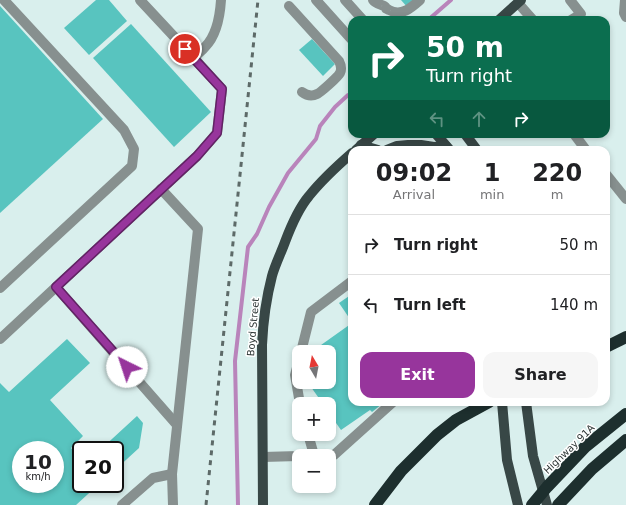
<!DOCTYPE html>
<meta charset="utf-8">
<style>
:root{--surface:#fff;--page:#f6f6f6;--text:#202124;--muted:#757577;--line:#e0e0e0;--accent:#97359c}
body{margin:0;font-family:"DejaVu Sans",sans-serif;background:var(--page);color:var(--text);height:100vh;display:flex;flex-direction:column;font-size:15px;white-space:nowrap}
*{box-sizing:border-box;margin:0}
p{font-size:13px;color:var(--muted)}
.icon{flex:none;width:22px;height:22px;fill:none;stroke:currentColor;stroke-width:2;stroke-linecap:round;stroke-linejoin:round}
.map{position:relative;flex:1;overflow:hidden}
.side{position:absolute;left:348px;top:146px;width:262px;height:260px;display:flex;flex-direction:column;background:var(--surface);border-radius:12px;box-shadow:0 2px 6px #0003}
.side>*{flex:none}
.guide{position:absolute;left:348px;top:16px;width:262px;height:122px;border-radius:12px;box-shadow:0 2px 6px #0003;background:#0b6e4f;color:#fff;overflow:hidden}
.needle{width:26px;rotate:350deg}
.buttons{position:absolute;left:292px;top:345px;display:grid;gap:8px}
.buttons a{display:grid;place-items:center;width:44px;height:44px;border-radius:8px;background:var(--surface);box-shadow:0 2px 6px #0003;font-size:20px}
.speed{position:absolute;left:12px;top:441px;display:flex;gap:8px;font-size:20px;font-weight:700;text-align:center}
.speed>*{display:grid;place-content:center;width:52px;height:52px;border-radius:50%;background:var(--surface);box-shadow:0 2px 6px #0003;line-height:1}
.speed small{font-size:10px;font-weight:400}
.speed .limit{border:2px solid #111;border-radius:6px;background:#fff;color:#111}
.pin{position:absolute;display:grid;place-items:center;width:34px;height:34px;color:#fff;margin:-17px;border:2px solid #fff;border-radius:50%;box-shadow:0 1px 4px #0007}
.me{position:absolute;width:44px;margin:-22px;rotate:319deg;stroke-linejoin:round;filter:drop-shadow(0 0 3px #0008)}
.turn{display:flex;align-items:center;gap:14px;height:84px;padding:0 12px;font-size:18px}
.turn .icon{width:52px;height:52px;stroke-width:2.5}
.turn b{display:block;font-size:28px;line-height:34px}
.lanes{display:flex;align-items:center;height:38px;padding:0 12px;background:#0003;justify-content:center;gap:20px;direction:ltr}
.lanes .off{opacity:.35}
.eta{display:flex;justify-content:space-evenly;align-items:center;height:68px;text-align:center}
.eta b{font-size:24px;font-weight:700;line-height:28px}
.action{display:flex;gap:8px;margin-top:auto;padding:8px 12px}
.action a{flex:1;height:46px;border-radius:12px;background:var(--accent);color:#fff;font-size:16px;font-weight:700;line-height:46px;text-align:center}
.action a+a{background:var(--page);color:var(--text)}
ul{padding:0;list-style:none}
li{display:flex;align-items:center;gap:12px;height:60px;padding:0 12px;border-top:1px solid var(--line)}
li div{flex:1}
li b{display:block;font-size:15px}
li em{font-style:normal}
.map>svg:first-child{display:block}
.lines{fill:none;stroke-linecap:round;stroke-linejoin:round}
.stream{stroke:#b984bb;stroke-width:4}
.building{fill:#58c4bf;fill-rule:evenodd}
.minor{stroke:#87908f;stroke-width:10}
.major{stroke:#384746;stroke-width:10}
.highway{stroke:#1d2f2e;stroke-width:12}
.rail{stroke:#5d6a68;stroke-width:3;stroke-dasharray:5 5;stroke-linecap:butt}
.route-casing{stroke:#622265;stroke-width:10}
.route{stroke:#97359c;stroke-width:7}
.labels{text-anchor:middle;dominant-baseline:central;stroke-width:3;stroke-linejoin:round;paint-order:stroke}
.street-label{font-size:10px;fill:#2f3837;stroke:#fff}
</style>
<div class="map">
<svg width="626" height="505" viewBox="0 0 626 505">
<rect width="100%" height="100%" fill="#d9efed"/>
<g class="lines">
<!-- stream -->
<g class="stream">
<polyline points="428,20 451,0"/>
<polyline points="238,505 235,361 248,247 257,234 269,207 288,173 316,139 320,126 335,107 348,95"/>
</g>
</g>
<!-- building -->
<g class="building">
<polygon points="96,0 109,0 127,21 89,55 64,28"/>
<polygon points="401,0 417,0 408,8"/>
<polygon points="0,6 103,119 0,213"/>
<polygon points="131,24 211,112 174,147 93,58"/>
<polygon points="312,39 335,64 323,76 299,50"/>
<polygon points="352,294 352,322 339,303"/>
<polygon points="352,323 352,402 381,402 382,404 372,412 370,410 341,430 329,413 329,404 323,404 311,387 318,382 329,382 329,374 331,373 329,371 329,352 316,352 314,350"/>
<path d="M67,339L90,363L50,400L83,436L71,448L81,458V484H99L76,505H0V383L9,392ZM21,450H55V484H21Z"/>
<polygon points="137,416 143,423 139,448 115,470 115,450 100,450"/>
</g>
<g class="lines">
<!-- minor -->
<g class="minor">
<path d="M140,0L194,58C197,54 202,51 205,47C217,35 220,16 221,0"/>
<polyline points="316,0 352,40"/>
<polyline points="345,0 363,20"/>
<path d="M373,0C376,4 380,4 384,6C389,10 383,7 389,10C401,17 411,8 420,0"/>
<polyline points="570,0 581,14 571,20"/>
<polyline points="625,0 624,13 626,17"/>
<polyline points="518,3 533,20"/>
<path d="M289,6L339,61C341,65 342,69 340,73C338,77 320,93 317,94C311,97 306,95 302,92"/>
<polyline points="574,134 586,150"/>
<polyline points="606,174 626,199"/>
<polyline points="161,189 198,229 172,474 173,505"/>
<polyline points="56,287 177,425"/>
<polyline points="0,288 132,166 134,149 124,130 4,0"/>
<polyline points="0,339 197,156 217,133 222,89 194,58"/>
<polyline points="301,352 311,312 352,281"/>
<polyline points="299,360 295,375 300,404"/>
<polyline points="308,434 314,455"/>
<polyline points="263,457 334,455 393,402"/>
<polyline points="122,505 153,478 172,474"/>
</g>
<!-- major -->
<g class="major">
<polyline points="499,20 521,0"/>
<polyline points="436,134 449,149"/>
<polyline points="465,134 477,150"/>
<polyline points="361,145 378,150"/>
<polyline points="356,150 374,134"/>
<polyline points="387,150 397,146 408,145 421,145 434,147 446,146"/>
<polyline points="502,402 507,460 518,505"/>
<polyline points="526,402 533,456 547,505"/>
<path d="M263,505L262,345C263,322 266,299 272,276C275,265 281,253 285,242C291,226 298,209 309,196C321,181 337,166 352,153"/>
</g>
<!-- highway -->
<g class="highway">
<polyline points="606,347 626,337"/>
<polyline points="375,505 401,471 437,435 456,420 489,402"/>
<polyline points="532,505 547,487 585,447 626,414"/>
<polyline points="558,505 592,469 626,440"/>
</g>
<!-- rail -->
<polyline class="rail" points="206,505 258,0"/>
</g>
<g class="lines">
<!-- route casing -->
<g class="route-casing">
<polyline id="route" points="127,367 56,287 197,156 217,133 222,89 185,49"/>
</g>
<!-- route -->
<use href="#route" class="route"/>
</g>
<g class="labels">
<!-- street labels -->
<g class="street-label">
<text transform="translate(253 327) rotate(-85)">Boyd Street</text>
<text transform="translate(569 449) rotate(-44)">Highway 91A</text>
</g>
</g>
</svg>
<div class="buttons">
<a><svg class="needle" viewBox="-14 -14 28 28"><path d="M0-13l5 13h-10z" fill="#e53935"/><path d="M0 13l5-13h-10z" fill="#757577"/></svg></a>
<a>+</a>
<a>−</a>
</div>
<div class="speed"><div>10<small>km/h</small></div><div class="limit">20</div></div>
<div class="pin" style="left:185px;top:49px;background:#d93025"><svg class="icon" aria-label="arrive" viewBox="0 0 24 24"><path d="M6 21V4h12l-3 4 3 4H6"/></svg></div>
<svg class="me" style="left:127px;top:367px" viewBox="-20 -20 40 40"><circle r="19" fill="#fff"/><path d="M0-13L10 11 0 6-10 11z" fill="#97359c"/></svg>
<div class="guide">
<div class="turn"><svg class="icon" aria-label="right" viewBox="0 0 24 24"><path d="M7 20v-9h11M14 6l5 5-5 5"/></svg><div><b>50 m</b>Turn right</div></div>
<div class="lanes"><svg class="icon off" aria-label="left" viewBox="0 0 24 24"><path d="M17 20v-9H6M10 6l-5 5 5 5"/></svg><svg class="icon off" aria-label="ahead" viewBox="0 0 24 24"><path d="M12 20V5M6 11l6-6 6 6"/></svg><svg class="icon" aria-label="right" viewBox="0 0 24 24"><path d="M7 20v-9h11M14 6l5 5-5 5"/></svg></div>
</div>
<section class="side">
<div class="eta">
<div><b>09:02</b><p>Arrival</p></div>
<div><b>1</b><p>min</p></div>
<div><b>220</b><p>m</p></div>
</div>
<ul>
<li><svg class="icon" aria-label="right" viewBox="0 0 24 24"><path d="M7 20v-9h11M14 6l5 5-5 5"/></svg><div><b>Turn right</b></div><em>50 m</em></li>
<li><svg class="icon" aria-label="left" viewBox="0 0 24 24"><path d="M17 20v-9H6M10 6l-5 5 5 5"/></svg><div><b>Turn left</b></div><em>140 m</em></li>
</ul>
<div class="action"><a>Exit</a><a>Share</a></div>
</section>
</div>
